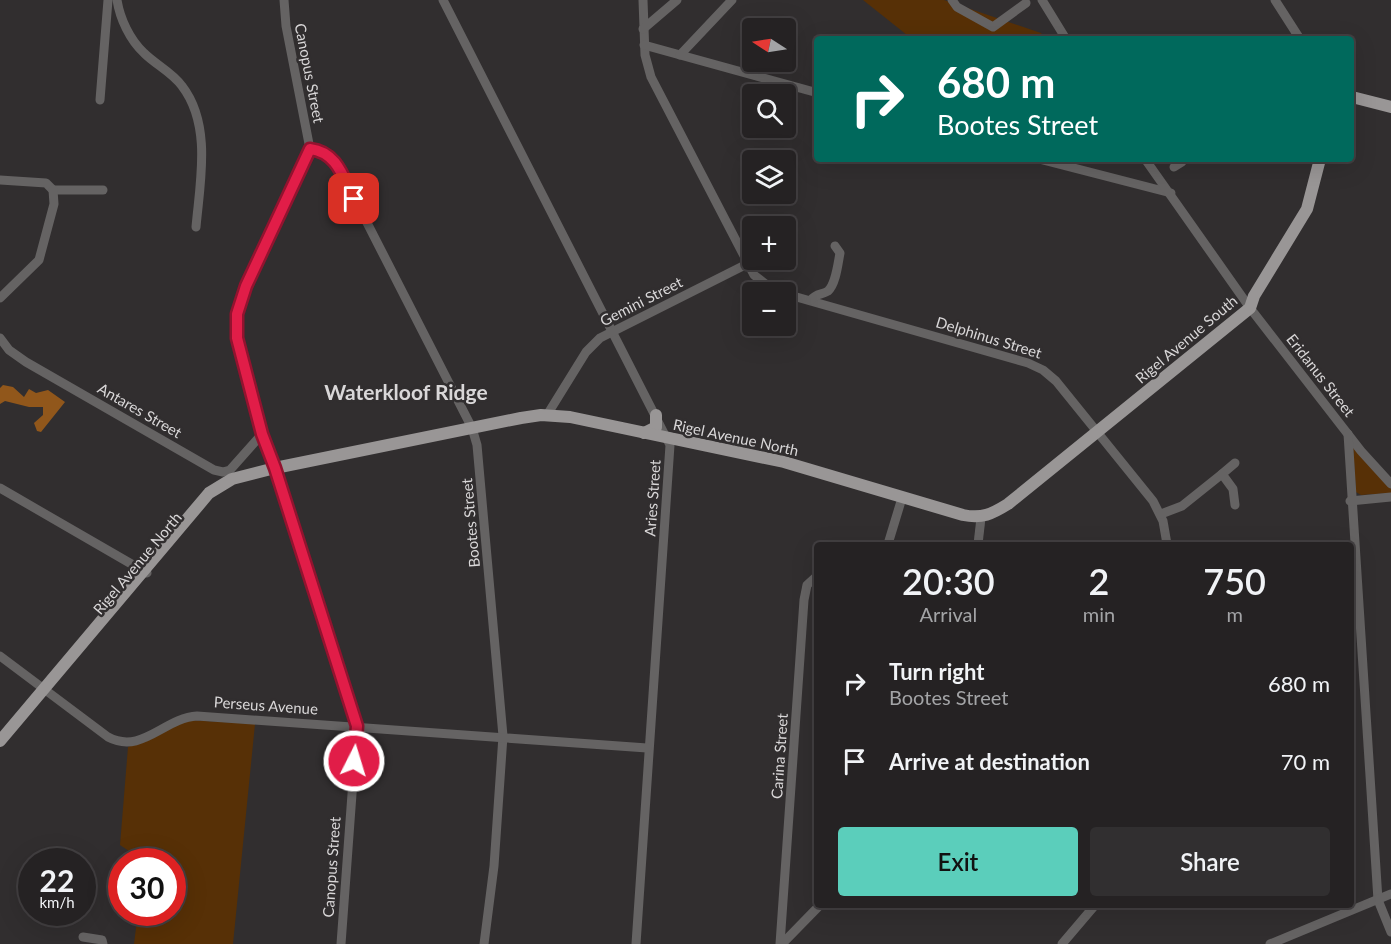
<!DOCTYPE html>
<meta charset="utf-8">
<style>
:root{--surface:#252223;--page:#312f30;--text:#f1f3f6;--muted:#a3a4a6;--line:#423f41;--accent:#5bcebb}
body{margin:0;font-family:Lato,sans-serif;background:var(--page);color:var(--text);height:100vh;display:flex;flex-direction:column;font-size:22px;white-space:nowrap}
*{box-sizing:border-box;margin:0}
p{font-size:20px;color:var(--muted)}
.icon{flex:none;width:33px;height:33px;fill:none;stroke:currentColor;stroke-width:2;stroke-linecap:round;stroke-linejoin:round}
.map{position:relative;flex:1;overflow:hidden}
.side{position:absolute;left:814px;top:542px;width:540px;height:366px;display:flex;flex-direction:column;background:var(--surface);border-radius:6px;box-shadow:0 6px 24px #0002,0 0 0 2px var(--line)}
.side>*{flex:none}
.hud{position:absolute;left:814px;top:36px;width:540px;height:126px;border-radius:6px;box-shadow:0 6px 24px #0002,0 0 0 2px var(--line);background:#00695c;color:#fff;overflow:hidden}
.needle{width:39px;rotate:282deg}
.tools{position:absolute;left:742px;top:18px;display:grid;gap:12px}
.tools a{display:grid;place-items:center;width:54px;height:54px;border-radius:6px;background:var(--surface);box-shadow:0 6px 24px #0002,0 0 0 2px var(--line);font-size:30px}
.speed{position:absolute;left:18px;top:848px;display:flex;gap:12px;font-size:30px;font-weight:700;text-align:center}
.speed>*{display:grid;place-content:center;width:78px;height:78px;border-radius:50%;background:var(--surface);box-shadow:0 6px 24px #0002,0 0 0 2px var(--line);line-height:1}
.speed small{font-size:15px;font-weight:400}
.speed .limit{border:9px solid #d22;background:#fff;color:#111}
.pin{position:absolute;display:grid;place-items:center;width:51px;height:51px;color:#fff;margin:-26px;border-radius:12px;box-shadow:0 3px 9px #0006}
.me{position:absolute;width:66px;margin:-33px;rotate:5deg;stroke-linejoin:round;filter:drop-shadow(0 0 4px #0008)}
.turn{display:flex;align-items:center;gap:21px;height:126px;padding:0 24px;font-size:27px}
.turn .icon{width:78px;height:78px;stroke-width:2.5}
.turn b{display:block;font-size:42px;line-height:51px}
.eta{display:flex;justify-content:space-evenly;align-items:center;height:102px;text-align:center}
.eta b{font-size:36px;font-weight:600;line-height:42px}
.button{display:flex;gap:12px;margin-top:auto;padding:12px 24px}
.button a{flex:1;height:69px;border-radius:6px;background:var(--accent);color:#111;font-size:24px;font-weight:600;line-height:69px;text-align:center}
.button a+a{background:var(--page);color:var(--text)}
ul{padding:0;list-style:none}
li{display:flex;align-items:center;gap:18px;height:78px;padding:0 24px}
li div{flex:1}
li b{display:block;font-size:22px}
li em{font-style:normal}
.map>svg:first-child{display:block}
.green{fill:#573006}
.forest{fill:#91571b}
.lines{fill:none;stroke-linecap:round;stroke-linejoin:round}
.minor{stroke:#656363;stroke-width:9}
.major{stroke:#999696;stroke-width:12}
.route-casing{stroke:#92132f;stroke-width:15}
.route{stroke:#e11d48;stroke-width:10}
.labels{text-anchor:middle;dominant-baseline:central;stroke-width:5;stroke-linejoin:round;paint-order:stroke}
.street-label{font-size:15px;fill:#d9d7d8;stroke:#312e2f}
.district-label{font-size:21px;font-weight:bold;fill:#d9d7d8;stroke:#312e2f}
</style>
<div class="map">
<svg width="1391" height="944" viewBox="0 0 1391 944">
<rect width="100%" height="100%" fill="#312e2f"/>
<!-- green -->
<g class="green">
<polygon points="863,0 944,0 1041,33 1045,39 912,39"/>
<polygon points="1353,446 1391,489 1391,493 1361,495 1356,492"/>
<polygon points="188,720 255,724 233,944 134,944 138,912 172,912 172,861 144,861 120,845 128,747"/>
</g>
<!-- forest -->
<polygon class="forest" points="3,385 13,387 24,397 29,389 36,393 48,390 65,402 41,432 37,431 34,423 43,415 43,407 29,407 5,401 0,404 0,388"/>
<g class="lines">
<!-- minor -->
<g class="minor">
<path d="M117,0C120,19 130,40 144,53C156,65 172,72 182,86C212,125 200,182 196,227"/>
<polyline points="284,0 286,26 310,149 246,286 237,314 237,338 262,434 275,468 357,726 341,944"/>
<polyline points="443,0 670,445 636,944"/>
<polyline points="643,0 645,55 651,77 754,275 772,289 782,292"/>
<polyline points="952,0 957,7 993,27 1026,3"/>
<polyline points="1042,0 1066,39"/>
<polyline points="1275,0 1300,39"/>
<polyline points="643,29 677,0"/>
<polyline points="644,45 818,93"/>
<polyline points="680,55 732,0"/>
<polyline points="100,100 108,0"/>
<polyline points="310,149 324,152 338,166 472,428 477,445 503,736 494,866 484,944"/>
<polyline points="1039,159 1171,193"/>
<polyline points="1145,159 1250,308 1361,451 1391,484"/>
<polyline points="1174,167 1182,162"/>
<polyline points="0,180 46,183 53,190"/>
<polyline points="53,190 103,190"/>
<polyline points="786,294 1028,363 1043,370 1056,381 1153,501 1163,521 1167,544"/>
<polyline points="0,298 39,260 54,204 53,190"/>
<path d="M811,300C816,293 822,295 828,291C836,284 838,263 840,253L835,246"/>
<polyline points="0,338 9,350 26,362 214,470 223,472 230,470 262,434"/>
<polyline points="547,415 586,352 600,338 747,264"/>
<polyline points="1348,434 1378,900 1391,932"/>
<polyline points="1222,474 1235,463"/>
<polyline points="0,488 147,573"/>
<polyline points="1350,501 1391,497"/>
<polyline points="1161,514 1182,506 1222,474 1233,489 1235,505"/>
<polyline points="888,544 902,498"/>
<polyline points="978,544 981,518"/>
<path d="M0,656L108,737C142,755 164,718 197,716L647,748"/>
<polyline points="83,937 102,940 103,944"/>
<polyline points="780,944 804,600 807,585 818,575"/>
<polyline points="782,944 821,904"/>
<polyline points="1062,944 1096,904"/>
<polyline points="1270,944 1391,894"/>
</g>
<!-- major -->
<g class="major">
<polyline points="1352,97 1391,107"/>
<polyline points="644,433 656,427 656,415"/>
<path d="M0,741L209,493L232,479L275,468L521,418L541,415L570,417L784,462L963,515C982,519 992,514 1008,504L1250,308L1254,296L1307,209L1320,159"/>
</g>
</g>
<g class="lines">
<!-- route casing -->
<g class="route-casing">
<path id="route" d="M354,761L357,726L275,468L262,434L237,338V314L246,286L310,149C337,152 343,177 354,199"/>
</g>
<!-- route -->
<use href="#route" class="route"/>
</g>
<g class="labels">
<!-- street labels -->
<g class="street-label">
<text transform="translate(310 73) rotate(79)">Canopus Street</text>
<text transform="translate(641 301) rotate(-27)">Gemini Street</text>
<text transform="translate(989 337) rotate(17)">Delphinus Street</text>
<text transform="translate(1186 339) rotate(-40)">Rigel Avenue South</text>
<text transform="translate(1321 375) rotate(52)">Eridanus Street</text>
<text transform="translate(140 410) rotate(30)">Antares Street</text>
<text transform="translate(736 437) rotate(12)">Rigel Avenue North</text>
<text transform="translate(652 498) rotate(-86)">Aries Street</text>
<text transform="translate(470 523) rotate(-95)">Bootes Street</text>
<text transform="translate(137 563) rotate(-50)">Rigel Avenue North</text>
<text transform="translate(266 705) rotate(4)">Perseus Avenue</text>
<text transform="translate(779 756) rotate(-86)">Carina Street</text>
<text transform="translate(331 867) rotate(-86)">Canopus Street</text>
</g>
<!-- district labels -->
<g class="district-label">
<text x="406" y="391">Waterkloof Ridge</text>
</g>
</g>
</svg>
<div class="tools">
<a><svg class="needle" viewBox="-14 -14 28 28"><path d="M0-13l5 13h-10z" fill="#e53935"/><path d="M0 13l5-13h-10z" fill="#a3a4a6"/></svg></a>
<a><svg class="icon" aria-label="search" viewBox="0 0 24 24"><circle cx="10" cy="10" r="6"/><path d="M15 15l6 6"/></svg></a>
<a><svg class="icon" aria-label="layers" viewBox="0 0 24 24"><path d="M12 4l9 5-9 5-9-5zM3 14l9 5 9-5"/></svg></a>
<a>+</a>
<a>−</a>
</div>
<div class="speed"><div>22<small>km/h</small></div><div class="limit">30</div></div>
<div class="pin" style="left:354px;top:199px;background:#d93025"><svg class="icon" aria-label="arrive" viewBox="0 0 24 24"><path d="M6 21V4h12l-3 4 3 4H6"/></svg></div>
<svg class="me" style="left:354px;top:761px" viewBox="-20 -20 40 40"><circle r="17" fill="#e11d48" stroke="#fff" stroke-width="3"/><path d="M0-11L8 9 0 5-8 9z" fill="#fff"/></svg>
<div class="hud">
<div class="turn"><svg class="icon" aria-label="right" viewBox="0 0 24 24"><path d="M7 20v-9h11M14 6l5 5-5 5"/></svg><div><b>680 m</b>Bootes Street</div></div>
</div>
<section class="side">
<div class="eta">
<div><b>20:30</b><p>Arrival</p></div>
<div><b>2</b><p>min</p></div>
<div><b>750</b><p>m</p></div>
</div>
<ul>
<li><svg class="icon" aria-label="right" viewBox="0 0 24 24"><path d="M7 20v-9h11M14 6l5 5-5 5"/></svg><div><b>Turn right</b><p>Bootes Street</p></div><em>680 m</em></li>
<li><svg class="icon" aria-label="arrive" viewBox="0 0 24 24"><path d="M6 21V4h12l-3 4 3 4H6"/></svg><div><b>Arrive at destination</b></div><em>70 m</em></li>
</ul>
<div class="button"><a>Exit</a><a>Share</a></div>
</section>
</div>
